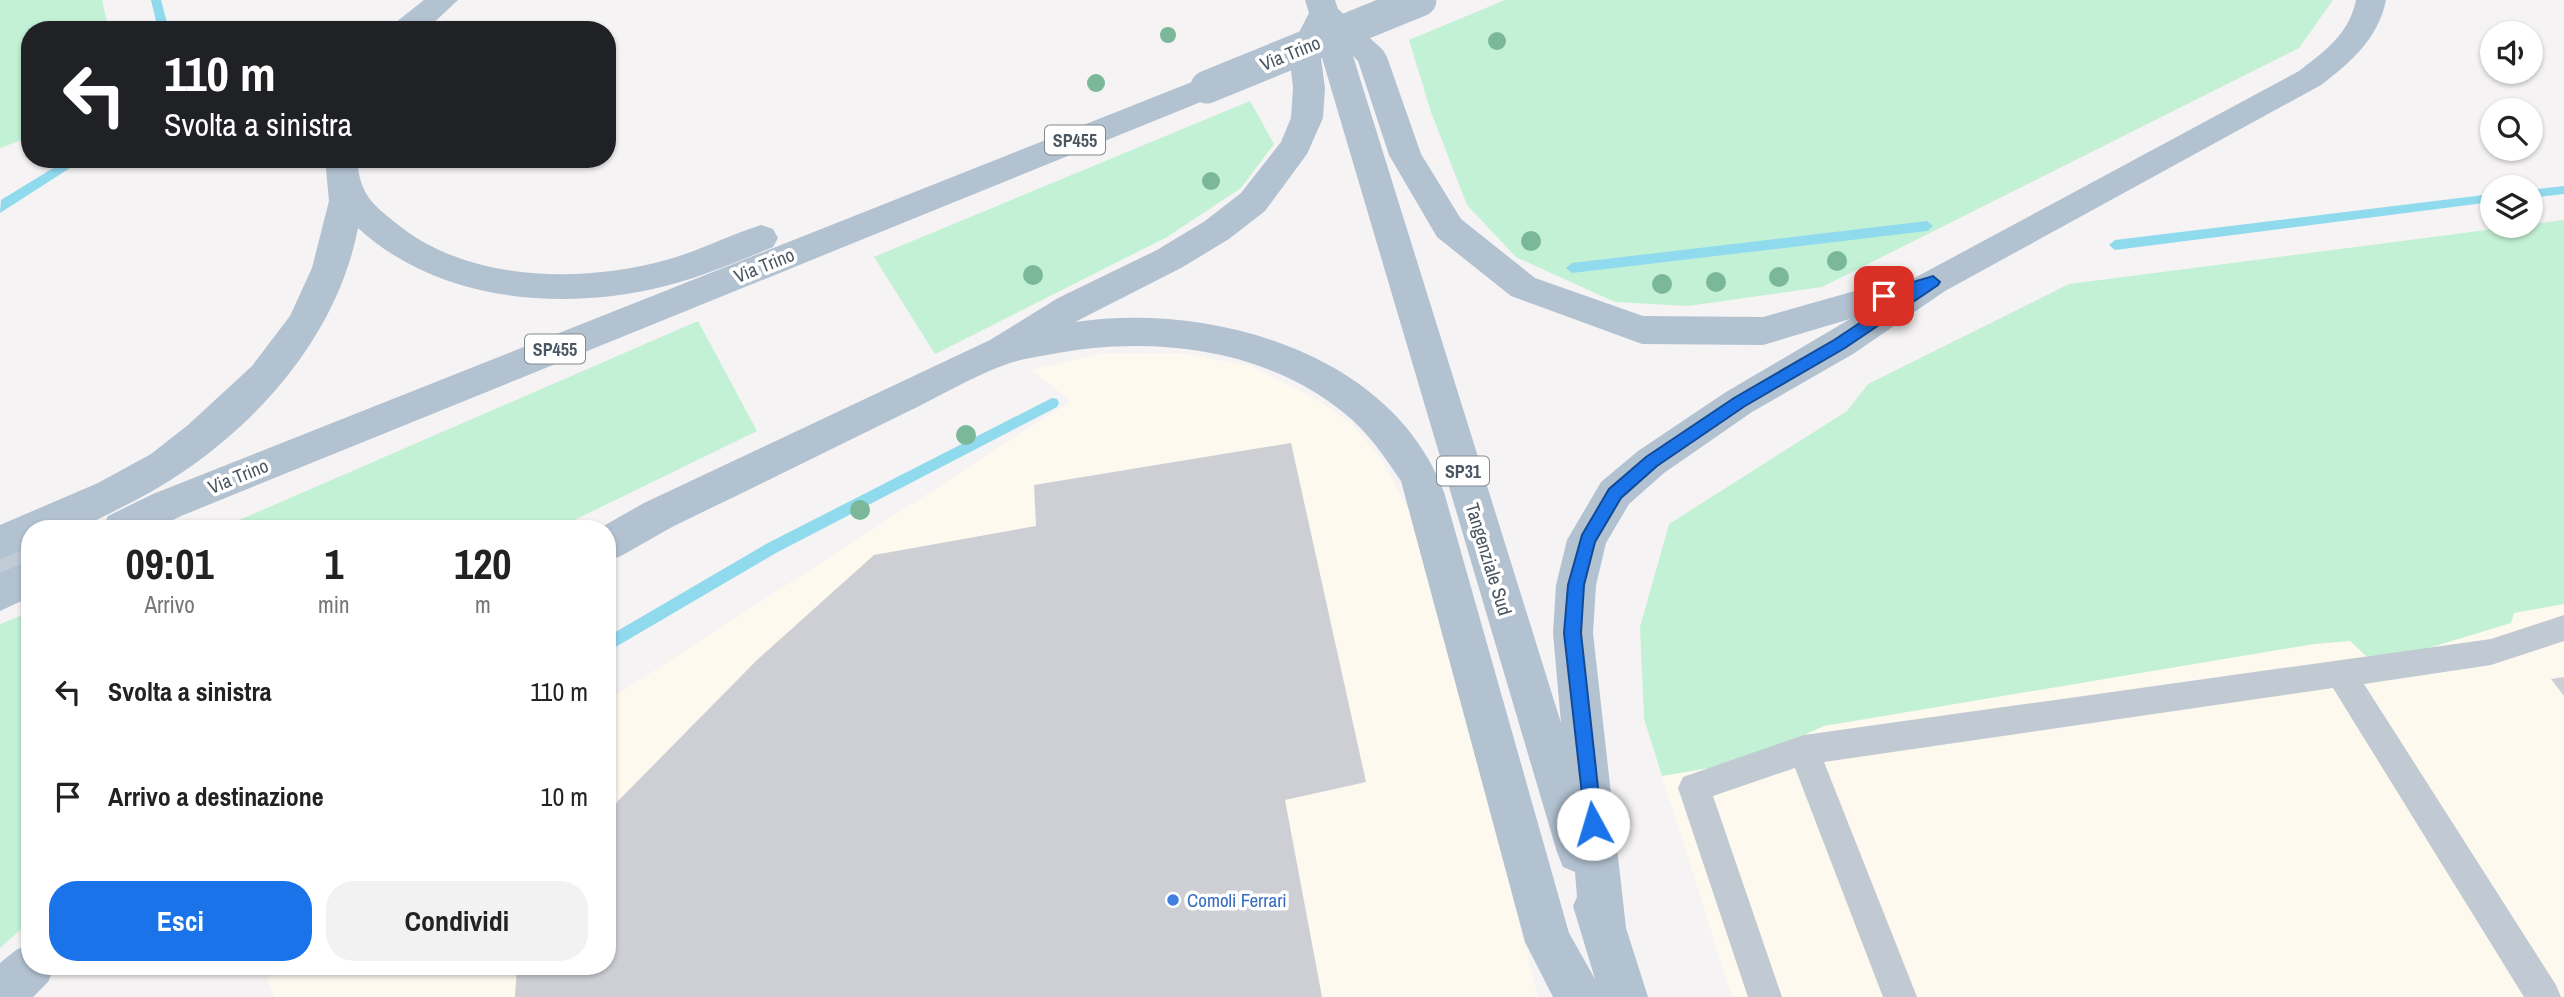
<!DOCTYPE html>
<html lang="it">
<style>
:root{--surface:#fff;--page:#f2f2f2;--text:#222;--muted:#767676;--accent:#1a73e8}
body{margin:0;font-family:"Archivo Narrow",sans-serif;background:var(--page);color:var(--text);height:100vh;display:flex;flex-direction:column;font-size:26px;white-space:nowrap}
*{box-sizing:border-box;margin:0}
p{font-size:23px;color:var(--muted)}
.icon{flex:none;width:38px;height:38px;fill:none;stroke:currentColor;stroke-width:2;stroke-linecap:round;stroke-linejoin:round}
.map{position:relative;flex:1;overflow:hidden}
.drawer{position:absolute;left:21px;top:520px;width:595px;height:455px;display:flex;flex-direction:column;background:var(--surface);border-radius:28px;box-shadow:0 2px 5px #0004}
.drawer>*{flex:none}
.hud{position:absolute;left:21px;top:21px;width:595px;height:147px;border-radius:28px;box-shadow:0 2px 5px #0004;background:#202124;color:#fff;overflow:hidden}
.tools{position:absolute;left:2480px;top:21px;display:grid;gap:14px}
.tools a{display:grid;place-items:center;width:63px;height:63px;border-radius:50%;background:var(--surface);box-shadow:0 2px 5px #0004;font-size:35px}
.pin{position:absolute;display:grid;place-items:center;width:60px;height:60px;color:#fff;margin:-30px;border-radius:14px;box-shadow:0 4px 10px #0006}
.me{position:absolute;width:77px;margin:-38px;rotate:354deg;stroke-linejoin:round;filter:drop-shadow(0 0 5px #0008)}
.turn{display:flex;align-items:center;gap:24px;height:147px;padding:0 28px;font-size:32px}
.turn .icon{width:91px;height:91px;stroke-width:2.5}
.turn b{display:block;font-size:49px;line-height:60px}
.eta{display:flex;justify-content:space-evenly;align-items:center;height:119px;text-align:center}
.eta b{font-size:42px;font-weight:700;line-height:49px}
.button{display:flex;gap:14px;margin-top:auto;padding:14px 28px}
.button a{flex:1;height:80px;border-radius:28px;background:var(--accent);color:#fff;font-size:28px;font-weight:700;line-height:80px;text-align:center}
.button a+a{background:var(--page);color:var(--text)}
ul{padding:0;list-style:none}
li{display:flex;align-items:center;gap:21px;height:105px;padding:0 28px}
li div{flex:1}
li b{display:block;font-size:26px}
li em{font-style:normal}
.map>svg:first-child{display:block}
.commercial{fill:#fdf9ef}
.green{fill:#c3f1d5}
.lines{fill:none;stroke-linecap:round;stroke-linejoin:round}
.stream{fill:#90daee;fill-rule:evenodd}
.building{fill:#cdcfd5}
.service{fill:#c1cad2;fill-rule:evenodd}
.secondary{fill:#c1cbd6;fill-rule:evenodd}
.primary{fill:#b3c2d1;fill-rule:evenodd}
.primary-bridge{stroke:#b3c2d1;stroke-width:33}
.tree{fill:#7bb799}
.route{fill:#1a73e8;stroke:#114b97;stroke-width:2}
.shop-dot{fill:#3f7fe0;stroke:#fff;stroke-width:2.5}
.labels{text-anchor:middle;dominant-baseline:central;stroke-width:7;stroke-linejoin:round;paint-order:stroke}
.shield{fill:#fff;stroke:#808990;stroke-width:2}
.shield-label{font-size:18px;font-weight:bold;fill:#4a5661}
.street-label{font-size:19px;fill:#4a5661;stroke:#fff}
.shop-label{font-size:19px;fill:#366cbe;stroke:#fff;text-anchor:start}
</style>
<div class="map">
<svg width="2564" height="997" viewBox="0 0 2564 997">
<rect width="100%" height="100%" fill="#f5f3f3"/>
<!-- commercial -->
<g class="commercial">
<polygon points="2564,220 2564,997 1732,997 1644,719 1640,627 1669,524 1847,411 1868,384 2069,284"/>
<polygon points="1103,353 1181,353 1251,366 1311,396 1351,423 1382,460 1419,530 1538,997 274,997 264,966 607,966 607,701 1071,401 1031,370"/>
</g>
<!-- green -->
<g class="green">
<polygon points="0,0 102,0 109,30 30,30 30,137 0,148"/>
<polygon points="1505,0 2333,0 2299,48 1822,287 1688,306 1615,302 1516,257 1467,205 1431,112 1409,40"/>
<polygon points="1250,101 1274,144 1241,188 1167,237 935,354 874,257"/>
<polygon points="2564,220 2564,604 2514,613 2511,623 2409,654 2366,656 2350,641 2314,644 1824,726 1745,762 1662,776 1644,719 1640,627 1669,524 1847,411 1868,384 2069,284"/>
<polygon points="698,321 757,431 558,528 221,528"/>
<polygon points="30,612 30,921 0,948 0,624"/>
</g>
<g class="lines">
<!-- stream -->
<g class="stream">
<polygon points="151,0 161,0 169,30 158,30"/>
<polygon points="68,159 84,159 0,213 1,200"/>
<polygon points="2564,186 2564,194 2530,198 2530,190"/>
<polygon points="2492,194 2492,202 2115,250 2109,245 2115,240"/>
<polygon points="1927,221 1933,226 1927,231 1572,273 1566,268 1572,263"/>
<polygon points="1052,398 1057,399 1059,403 1057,407 776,553 607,652 607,637 766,544"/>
</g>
</g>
<!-- building -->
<g class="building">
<polygon points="1291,443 1366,782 1285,800 1322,997 515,997 517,966 607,966 607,816 618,801 756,661 874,555 1036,526 1034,485"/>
<polygon points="2564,677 2564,696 2551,679"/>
</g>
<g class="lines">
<!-- service -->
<polygon class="service" points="2564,615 2564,641 2491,665 2364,684 2556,985 2561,997 2524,997 2333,688 1824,762 1917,997 1883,997 1795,768 1713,796 1782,997 1748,997 1678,788 1683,777 1804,735 2491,639"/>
<!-- secondary -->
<polygon class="secondary" points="30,542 30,577 0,588 0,553"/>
<!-- primary -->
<g class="primary">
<polygon points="424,0 458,0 426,30 391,30 395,23"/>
<path d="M1305,0H1335L1338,9L1383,50L1387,57L1421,154L1461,219L1535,278L1643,316L1763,317L1897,279L1907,282L2299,71C2325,51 2349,34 2356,0H2386C2378,39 2351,62 2321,85L1945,291L1853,354L1752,412L1664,473L1629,504L1606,543L1596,585L1593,633L1626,928L1648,997H1553L1525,942L1401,481C1384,456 1368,432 1344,413C1262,346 1147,335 1047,355C1035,357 1022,359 1010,363C976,374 939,397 905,413C828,451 750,489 672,527L621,556L607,561V528H600L644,503L990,340L1058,298L1157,250L1205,221L1241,193L1281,142L1291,118L1293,88L1289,52L1309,13ZM1320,51L1557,852L1563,867L1575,872L1577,897L1573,906L1595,979L1569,933L1444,492C1392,352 1210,302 1075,322L1181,268L1229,239L1265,211L1307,154L1323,118L1325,88ZM1353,56L1358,61L1389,155L1437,237L1511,296L1642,344L1763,345L1850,319L1726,392L1638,451L1601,482L1567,540L1556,585L1553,633L1561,723Z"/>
<polygon points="1207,76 1218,79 1223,87 1218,95 181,516 157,528 102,528 108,516 153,494"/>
<path d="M325,159H357C360,196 373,205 401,227C472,282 583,283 666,260C699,251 729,235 761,225L773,229L778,238L773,247C734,263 694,280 653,289C553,311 435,299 358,228C335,349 234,452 126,505C110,513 90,525 72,528C59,531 43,528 30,528V547L0,559V525L98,483L151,454L188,425L252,366L290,316L312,268L329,201Z"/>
<polygon points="30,560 30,597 0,611 0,573"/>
<polygon points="30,944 30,966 55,966 48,982 33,997 0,997 0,963 16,950"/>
</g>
<!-- primary-bridge -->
<polyline class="primary-bridge" points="1207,87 1420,0"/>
</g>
<!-- trees -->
<g class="tree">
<circle cx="1168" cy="35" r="8"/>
<circle cx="1497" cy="41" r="9"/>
<circle cx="1096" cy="83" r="9"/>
<circle cx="1211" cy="181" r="9"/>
<circle cx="1531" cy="241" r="10"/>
<circle cx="1837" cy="261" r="10"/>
<circle cx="1033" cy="275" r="10"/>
<circle cx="1779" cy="277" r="10"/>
<circle cx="1716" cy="282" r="10"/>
<circle cx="1662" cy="284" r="10"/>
<circle cx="966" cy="435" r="10"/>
<circle cx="860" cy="510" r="10"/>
</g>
<!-- route -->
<polygon class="route" points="1933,276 1940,282 1938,285 1845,348 1745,406 1657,466 1621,498 1595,542 1584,585 1581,633 1602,824 1599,830 1593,833 1586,830 1564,633 1568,585 1582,535 1609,489 1646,457 1734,398 1834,340 1899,297 1884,301 1877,296 1879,292"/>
<!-- markers -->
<circle class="shop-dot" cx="1173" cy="900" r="7"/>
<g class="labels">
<!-- shield labels -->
<g class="shield">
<rect x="1045" y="125.5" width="60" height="29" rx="5"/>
<rect x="525" y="334.5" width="60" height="29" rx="5"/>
<rect x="1437" y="456.5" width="52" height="29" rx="5"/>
</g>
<g class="shield-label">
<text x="1075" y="140">SP455</text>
<text x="555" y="349">SP455</text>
<text x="1463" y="471">SP31</text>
</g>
<!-- street labels -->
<g class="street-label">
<text transform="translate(1290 53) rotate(-22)">Via Trino</text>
<text transform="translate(764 265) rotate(-22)">Via Trino</text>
<text transform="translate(238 476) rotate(-22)">Via Trino</text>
<text transform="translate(1489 559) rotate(73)">Tangenziale Sud</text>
</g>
<!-- shop labels -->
<g class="shop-label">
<text x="1187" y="900">Comoli Ferrari</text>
</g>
</g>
</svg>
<div class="tools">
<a><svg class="icon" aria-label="sound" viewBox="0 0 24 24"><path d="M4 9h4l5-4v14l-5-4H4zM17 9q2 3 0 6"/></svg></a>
<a><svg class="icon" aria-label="search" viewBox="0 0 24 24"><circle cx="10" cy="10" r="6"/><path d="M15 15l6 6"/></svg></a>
<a><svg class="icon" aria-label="layers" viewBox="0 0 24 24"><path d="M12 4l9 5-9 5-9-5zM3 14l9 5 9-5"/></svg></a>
</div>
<div class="pin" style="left:1884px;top:296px;background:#d93025"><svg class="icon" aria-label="arrive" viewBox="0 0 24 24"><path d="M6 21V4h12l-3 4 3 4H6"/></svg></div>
<svg class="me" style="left:1593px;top:824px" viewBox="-20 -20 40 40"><circle r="19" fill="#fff"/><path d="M0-13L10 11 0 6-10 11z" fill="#1a73e8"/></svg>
<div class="hud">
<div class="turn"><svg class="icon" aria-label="left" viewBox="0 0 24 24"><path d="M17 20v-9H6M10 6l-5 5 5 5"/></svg><div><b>110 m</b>Svolta a sinistra</div></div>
</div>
<section class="drawer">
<div class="eta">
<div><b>09:01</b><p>Arrivo</p></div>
<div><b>1</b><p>min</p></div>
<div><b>120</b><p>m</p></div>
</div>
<ul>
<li><svg class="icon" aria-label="left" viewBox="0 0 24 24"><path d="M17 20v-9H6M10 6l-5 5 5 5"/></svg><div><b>Svolta a sinistra</b></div><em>110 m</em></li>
<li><svg class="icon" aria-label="arrive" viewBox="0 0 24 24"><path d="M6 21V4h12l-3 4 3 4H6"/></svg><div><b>Arrivo a destinazione</b></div><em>10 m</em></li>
</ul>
<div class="button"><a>Esci</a><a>Condividi</a></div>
</section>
</div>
